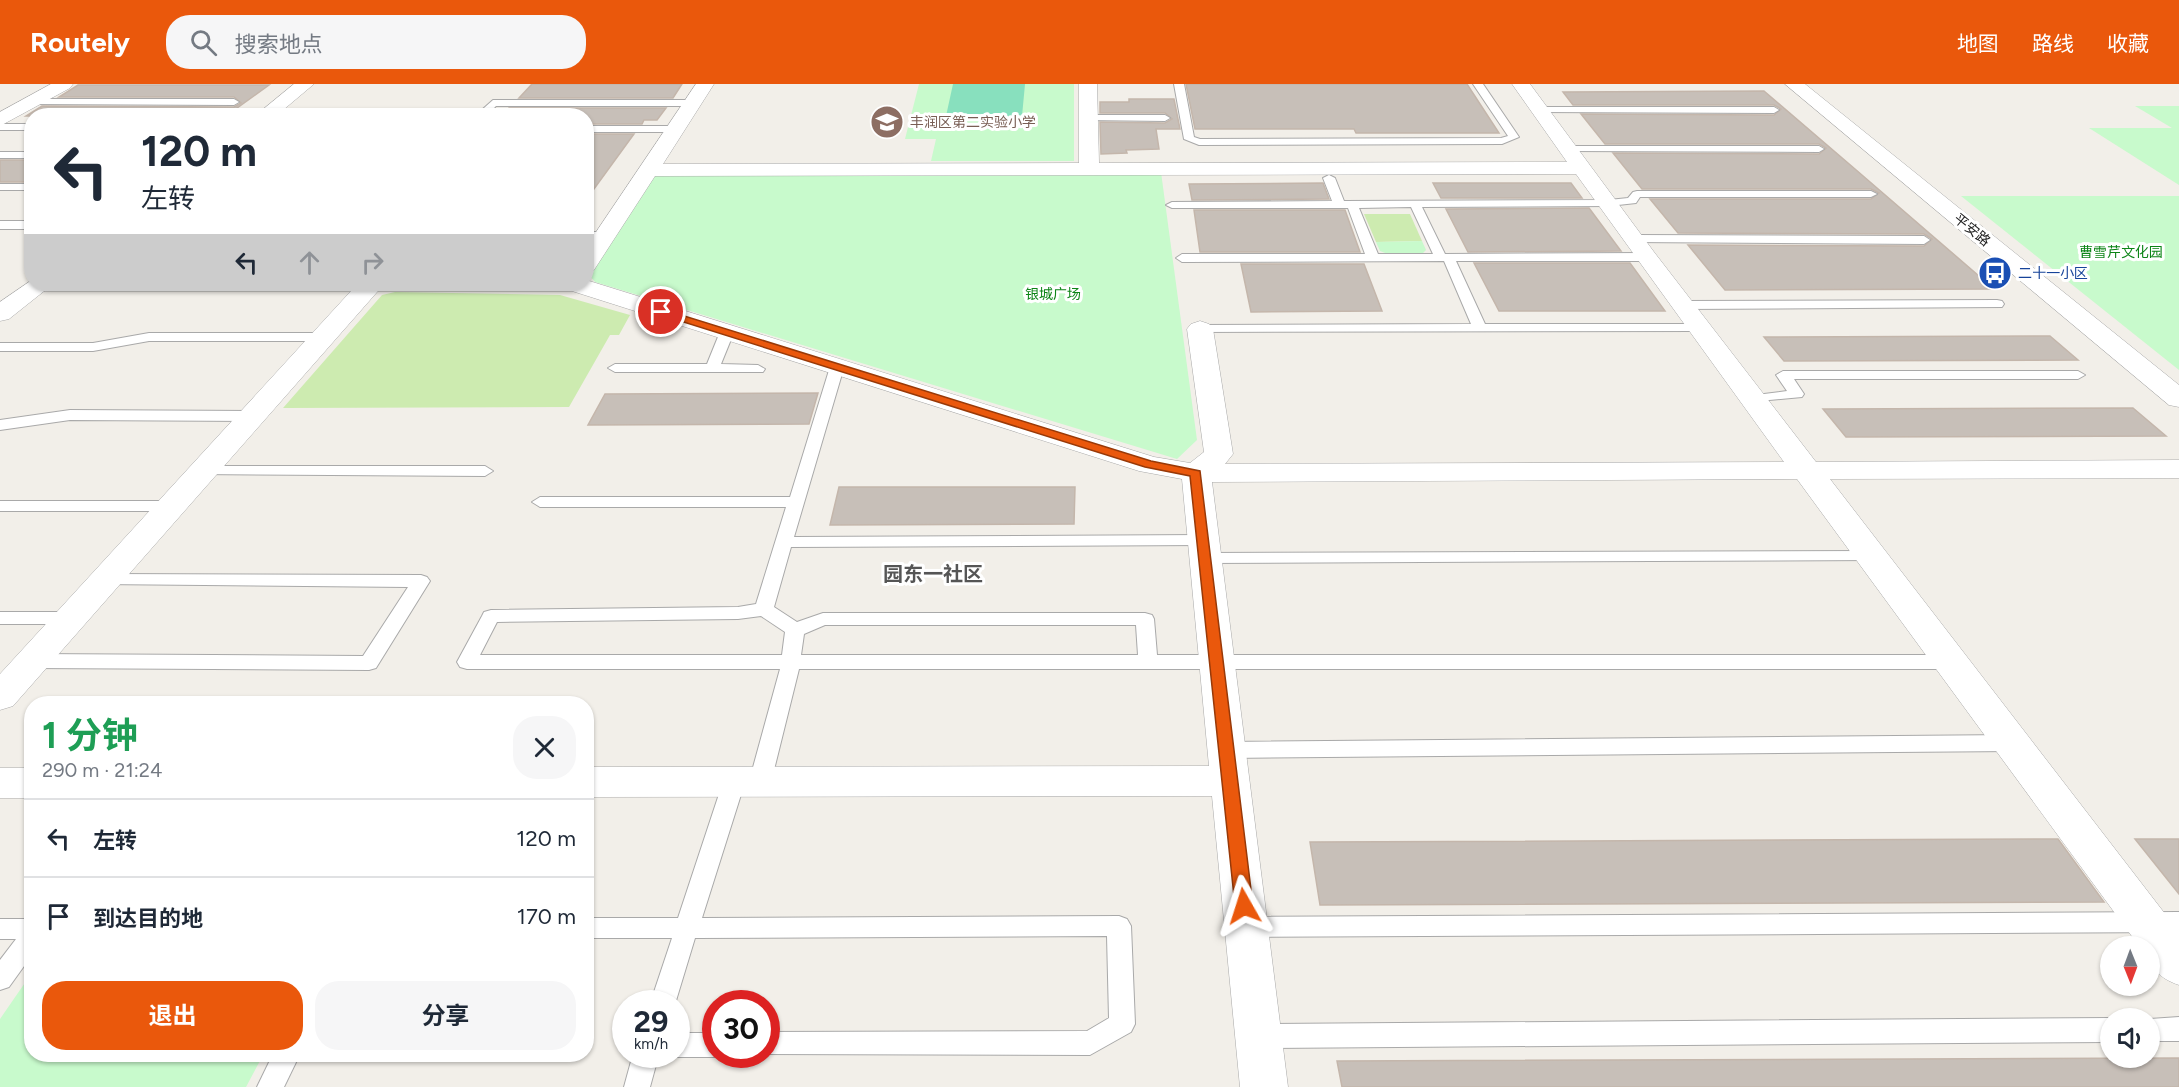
<!DOCTYPE html>
<html lang="zh">
<meta charset="utf-8">
<style>
:root{--surface:#fff;--page:#f6f6f7;--text:#1f2937;--muted:#747a83;--line:#e0e1e3;--accent:#ea580c}
body{margin:0;font-family:Figtree,"Noto Sans SC",sans-serif;background:var(--page);color:var(--text);height:100vh;display:flex;flex-direction:column;font-size:22px;white-space:nowrap}
*{box-sizing:border-box;margin:0}
p{font-size:20px;color:var(--muted)}
.icon{flex:none;width:33px;height:33px;fill:none;stroke:currentColor;stroke-width:2;stroke-linecap:round;stroke-linejoin:round}
.map{position:relative;flex:1;overflow:hidden}
.panel{position:absolute;left:24px;top:612px;width:570px;height:366px;display:flex;flex-direction:column;background:var(--surface);border-radius:24px;box-shadow:0 2px 4px #0004}
.panel>*{flex:none}
.banner{position:absolute;left:24px;top:24px;width:570px;height:183px;border-radius:24px;box-shadow:0 2px 4px #0004;background:#fff;color:var(--text);overflow:hidden}
.needle{width:39px;rotate:179deg}
.fabs{position:absolute;left:2100px;top:852px;display:grid;gap:12px}
.fabs a{display:grid;place-items:center;width:60px;height:60px;border-radius:50%;background:var(--surface);box-shadow:0 2px 4px #0004;font-size:30px}
.speed{position:absolute;left:612px;top:906px;display:flex;gap:12px;font-size:30px;font-weight:700;text-align:center}
.speed>*{display:grid;place-content:center;width:78px;height:78px;border-radius:50%;background:var(--surface);box-shadow:0 2px 4px #0004;line-height:1}
.speed small{font-size:15px;font-weight:400}
.speed .limit{border:9px solid #d22;background:#fff;color:#111}
.pin{position:absolute;display:grid;place-items:center;width:51px;height:51px;color:#fff;margin:-26px;border:3px solid #fff;border-radius:50%;box-shadow:0 2px 6px #0007}
.me{position:absolute;width:66px;margin:-33px;rotate:354deg;stroke-linejoin:round;filter:drop-shadow(0 0 4px #0008)}
.turn{display:flex;align-items:center;gap:21px;height:126px;padding:0 18px;font-size:27px}
.turn .icon{width:78px;height:78px;stroke-width:2.5}
.turn b{display:block;font-size:42px;line-height:51px}
.lanes{display:flex;align-items:center;height:57px;padding:0 18px;background:#0003;justify-content:center;gap:30px;direction:ltr}
.lanes .off{opacity:.35}
.round{display:grid;place-items:center;flex:none;width:63px;height:63px;border-radius:24px;background:var(--page)}
.head{display:flex;align-items:center;justify-content:space-between;height:102px;padding:0 18px}
h1{font-size:36px;font-weight:700;line-height:45px;color:#1e9e55}
.cta{display:flex;gap:12px;margin-top:auto;padding:12px 18px}
.cta a{flex:1;height:69px;border-radius:24px;background:var(--accent);color:#fff;font-size:24px;font-weight:700;line-height:69px;text-align:center}
.cta a+a{background:var(--page);color:var(--text)}
ul{padding:0;list-style:none}
li{display:flex;align-items:center;gap:18px;height:78px;padding:0 18px;border-top:2px solid var(--line)}
li div{flex:1}
li b{display:block;font-size:22px}
li em{font-style:normal}
header{display:flex;align-items:center;gap:36px;box-sizing:border-box;height:84px;padding:0 30px;background:var(--accent);color:#fff}
header strong{font-size:28px}
nav{display:flex;gap:33px;margin-inline-start:auto;font-size:21px}
.search{width:420px;height:54px;background:var(--page);display:flex;align-items:center;gap:15px;box-sizing:border-box;padding:0 21px;border-radius:24px;color:var(--muted);font-size:22px}
.map>svg:first-child{display:block}
.grass{fill:#cdebb0}
.park{fill:#c8facc}
.pitch{fill:#88e0be}
.building{fill:#c7bfb8;stroke:#c4b6ab;stroke-width:1.5}
.lines{fill:none;stroke-linecap:round;stroke-linejoin:round}
.service-casing{stroke:#a9a9a9;stroke-width:2}
.minor-casing{stroke:#a9a9a9;stroke-width:1}
.tertiary-casing{stroke:#a9a9a9;stroke-width:1}
.service{fill:#fff;fill-rule:evenodd}
.minor{fill:#fff;fill-rule:evenodd}
.tertiary{fill:#fff;fill-rule:evenodd}
.route{fill:#ea580c;stroke:#983908;stroke-width:1.5}
.labels{text-anchor:middle;dominant-baseline:central;stroke-width:6;stroke-linejoin:round;paint-order:stroke}
.far-education-label{font-size:14px;fill:#785e54;stroke:#fff;text-anchor:start}
.far-street-label{font-size:14px;fill:#222;stroke:#fff}
.far-park-label{font-size:14px;fill:#0c8416;stroke:#fff}
.far-transit-label{font-size:14px;fill:#164399;stroke:#fff;text-anchor:start}
.quarter-label{font-size:20px;font-weight:bold;fill:#555;stroke:#fff}
</style>
<header>
<strong>Routely</strong>
<div class="search"><svg class="icon" aria-label="search" viewBox="0 0 24 24"><circle cx="10" cy="10" r="6"/><path d="M15 15l6 6"/></svg>搜索地点</div>
<nav><a>地图</a><a>路线</a><a>收藏</a></nav>
</header>
<div class="map">
<svg width="2179" height="1003" viewBox="0 0 2179 1003">
<rect width="100%" height="100%" fill="#f2efe9"/>
<!-- grass -->
<g class="grass">
<polygon points="1364,130 1410,130 1422,157 1376,158"/>
<polygon points="395,208 560,211 630,231 619,251 610,251 569,323 283,324 382,211"/>
</g>
<!-- park -->
<g class="park">
<polygon points="919,0 1074,0 1074,77 931,77 936,55 905,55"/>
<polygon points="2135,22 2179,22 2179,101 2089,44 2172,44"/>
<polygon points="1161,88 1197,356 1177,375 595,198 590,192 652,94 658,91"/>
<polygon points="1961,112 2179,112 2179,286"/>
<polygon points="1422,157 1426,166 1421,171 1393,172 1380,167 1376,158"/>
<polygon points="31,890 32,970 263,971 246,1003 0,1003 0,935"/>
</g>
<!-- pitch -->
<polygon class="pitch" points="953,0 1025,0 1022,32 946,32"/>
<!-- building -->
<g class="building">
<polygon points="532,0 682,0 673,14 519,14"/>
<polygon points="1186,0 1467,0 1499,49 1356,49 1354,45 1195,45"/>
<polygon points="78,1 269,1 226,32 26,32 42,22 234,23 241,19 234,13 59,13"/>
<polygon points="1764,7 1855,85 1994,205 1725,206 1688,161 1924,162 1932,155 1924,150 1678,149 1650,115 1871,115 1879,109 1871,105 1642,105 1613,69 1819,70 1826,64 1819,60 1605,60 1581,30 1774,31 1781,25 1774,21 1573,21 1563,8"/>
<polygon points="1129,15 1174,15 1180,45 1156,45 1159,65 1126,66 1127,69 1101,70 1100,38 1165,39 1172,35 1165,29 1100,29 1100,18 1129,18"/>
<polygon points="509,24 666,24 657,36 644,36 642,40 586,40 586,32 502,32"/>
<polygon points="586,50 634,50 586,116 586,89 593,86 593,81 586,79"/>
<rect x="0" y="76" width="32" height="22"/>
<polygon points="1323,99 1329,115 1192,116 1189,100"/>
<polygon points="1433,99 1571,99 1582,114 1441,114"/>
<polygon points="1589,124 1621,167 1468,168 1446,125"/>
<polygon points="1194,126 1345,126 1360,168 1200,168"/>
<polygon points="1474,179 1630,179 1665,227 1499,227"/>
<polygon points="1241,180 1364,180 1382,227 1251,228"/>
<polygon points="2050,252 2078,276 1784,277 1764,253"/>
<polygon points="818,309 809,340 588,341 605,310"/>
<polygon points="2133,324 2166,352 1846,353 1823,325"/>
<polygon points="839,403 1075,403 1074,440 830,441"/>
<polygon points="2058,755 2104,818 1320,821 1310,758"/>
<polygon points="2135,755 2179,755 2179,810"/>
<polygon points="2179,974 2179,1003 1342,1003 1337,977"/>
</g>
<g class="lines">
<!-- service casing -->
<g class="service-casing">
<g id="service">
<polygon points="1174,0 1184,0 1194,53 1200,55 1501,54 1508,52 1473,0 1483,0 1519,53 1502,60 1199,61 1184,55"/>
<polygon points="32,15 234,15 239,18 234,21 28,20 28,16"/>
<polygon points="493,16 692,16 697,19 692,22 496,22 486,32 475,32"/>
<polygon points="1540,23 1774,23 1779,26 1774,29 1536,28 1536,24"/>
<polygon points="1088,31 1165,31 1170,34 1165,37 1084,36 1084,32"/>
<rect x="0" y="40" width="32" height="6"/>
<polygon points="586,42 675,42 680,45 675,48 586,48"/>
<polygon points="1569,62 1819,62 1824,65 1819,68 1565,67 1564,65"/>
<rect x="0" y="68" width="32" height="6"/>
<polygon points="586,81 591,82 591,86 586,87"/>
<path d="M1329,91L1335,94L1344,117L1609,116L1628,114L1633,108L1637,107H1871L1877,110L1871,113H1640L1636,119L1609,122L1422,123L1445,170L1646,169L1652,173L1646,177H1456L1485,240H1704L1706,243L1699,247L1195,248L1193,245L1200,241L1471,240L1444,177L1182,178L1176,174L1182,170H1365L1348,124H1172L1166,121L1172,118L1332,117L1323,94ZM1411,123L1433,170H1378L1359,124Z"/>
<rect x="0" y="100" width="32" height="6"/>
<rect x="0" y="137" width="32" height="8"/>
<polygon points="586,148 606,148 612,152 606,156 586,156"/>
<polygon points="1634,151 1924,152 1930,156 1924,160 1630,158 1630,152"/>
<polygon points="1997,216 2002,217 2004,220 2002,223 1682,225 1675,221 1682,217"/>
<polygon points="727,244 734,248 721,280 758,281 765,285 763,288 615,288 608,284 615,280 707,280 720,248"/>
<polygon points="149,249 323,249 330,253 323,257 149,257 93,267 0,267 0,259 93,259"/>
<path d="M837,279L844,283L794,453L1204,451L1210,452L1213,456L1210,460L1204,461L791,463L774,523L797,538L823,529H1145L1152,531L1154,535L1157,571H1950L1957,573L1960,578L1957,583L1950,585H799L771,698L768,704L760,706L752,704L749,698L780,585H467L460,583L457,578L482,532L484,528L491,526L738,523L756,520L786,423H540L532,418L540,413H790L830,283ZM761,532L785,548L782,571H480L497,538L738,535ZM825,541H1136L1138,571H801L804,550Z"/>
<polygon points="1783,287 2078,287 2085,291 2078,295 1794,295 1804,310 1802,313 1748,318 1746,315 1748,312 1787,307 1776,291"/>
<polygon points="70,326 252,327 260,332 252,337 70,336 0,346 0,336"/>
<polygon points="202,382 485,382 493,387 485,392 196,390 194,387"/>
<polygon points="0,417 171,417 179,422 171,427 0,427"/>
<polygon points="1870,467 1876,468 1879,472 1876,476 1205,479 1199,478 1196,474 1199,470 1205,469"/>
<polygon points="105,490 421,491 427,493 430,497 376,584 369,586 32,584 25,582 22,577 25,572 32,570 363,572 408,503 99,500 96,496 99,492"/>
<polygon points="0,528 71,528 78,530 80,534 78,538 71,540 0,540"/>
<polygon points="2013,651 2020,654 2023,659 2020,664 2013,667 1227,674 1220,671 1217,666 1220,661 1227,658"/>
<polygon points="734,690 742,692 745,698 702,834 1119,832 1127,835 1131,842 1135,940 1131,948 1090,971 763,970 766,970 766,948 1087,947 1109,934 1107,852 695,854 675,920 650,920 672,854 586,854 586,834 678,834 723,698 726,692"/>
<polygon points="2179,828 2179,848 1246,853 1238,850 1234,843 1238,836 1246,833"/>
<polygon points="0,835 32,835 32,871 9,903 0,906 0,876 16,855 0,855"/>
<polygon points="2179,933 2179,957 2150,957 2150,935"/>
<polygon points="2110,934 2110,958 1258,964 1249,960 1245,952 1249,944 1258,940"/>
<polygon points="676,949 716,949 716,970 722,970 716,973 676,973 670,970 676,970"/>
<polygon points="273,970 300,970 284,1003 257,1003"/>
<polygon points="633,970 659,970 650,1003 624,1003"/>
</g>
</g>
<!-- minor casing -->
<g class="minor-casing">
<g id="minor">
<polygon points="51,0 73,0 70,4 0,42 0,28"/>
<path d="M696,0H714L663,80L1079,79V0H1097L1099,79L1567,78L1512,0H1530L1654,168L1816,378L2179,376V394L1830,395L2179,848V901C2159,894 2150,885 2150,862H2139L1797,395L1212,398L1288,1003H1240L1212,712L586,713V683L1209,682L1182,395L1139,387L572,207H378L13,622L0,626V590L351,207H41L33,205L29,200L32,197V200H586V196L1154,373L1190,379L1204,368L1187,245L1191,240L1200,237L1209,240L1213,245L1233,370L1225,380L1784,378L1576,90L655,92L594,186L586,188V163Z"/>
<rect x="0" y="684" width="32" height="30"/>
</g>
</g>
<!-- tertiary casing -->
<g class="tertiary-casing">
<g id="tertiary">
<polygon points="294,0 314,0 276,32 255,32"/>
<polygon points="1785,0 1805,0 2179,301 2179,323 2169,321"/>
<polygon points="32,196 32,200 53,200 9,235 0,237 0,218"/>
</g>
</g>
<!-- service -->
<use href="#service" class="service"/>
<!-- minor -->
<use href="#minor" class="minor"/>
<!-- tertiary -->
<use href="#tertiary" class="tertiary"/>
</g>
<!-- route -->
<polygon class="route" points="658,226 665,226 1151,377 1200,387 1253,822 1250,828 1244,830 1238,828 1235,822 1190,392 1145,383 658,230"/>
<!-- icons -->
<defs>
<g id="school-disc" transform="scale(1.725)"><circle r="9.5" fill="#8d6e63" stroke="#fff"/><path d="M0-5L7-2L0 1L-7-2ZM-4 1L0 2.5L4 1V4Q0 6-4 4Z" fill="#fff"/></g>
<g id="bus-disc" transform="scale(1.725)"><circle r="9.5" fill="#1a4fb4" stroke="#fff"/><path d="M-5-6H5V4H4V6H2V4H-2V6H-4V4H-5ZM-3.5-4V0h7V-4ZM-3.5 1.2v1.5H-2V1.2ZM2 1.2v1.5H3.5V1.2Z" fill="#fff"/></g>
</defs>
<g fill-rule="evenodd">
<use href="#school-disc" x="887" y="38"/>
<use href="#bus-disc" x="1995" y="189"/>
</g>
<g class="labels">
<!-- far-education labels -->
<g class="far-education-label">
<text x="910" y="38">丰润区第二实验小学</text>
</g>
<!-- far-street labels -->
<g class="far-street-label">
<text transform="translate(1972 146) rotate(39)">平安路</text>
</g>
<!-- far-park labels -->
<g class="far-park-label">
<text x="2121" y="168">曹雪芹文化园</text>
<text x="1053" y="210">银城广场</text>
</g>
<!-- far-transit labels -->
<g class="far-transit-label">
<text x="2018" y="189">二十一小区</text>
</g>
<!-- quarter labels -->
<g class="quarter-label">
<text x="933" y="490">园东一社区</text>
</g>
</g>
</svg>
<div class="fabs">
<a><svg class="needle" viewBox="-14 -14 28 28"><path d="M0-13l5 13h-10z" fill="#e53935"/><path d="M0 13l5-13h-10z" fill="#747a83"/></svg></a>
<a><svg class="icon" aria-label="sound" viewBox="0 0 24 24"><path d="M4 9h4l5-4v14l-5-4H4zM17 9q2 3 0 6"/></svg></a>
</div>
<div class="speed"><div>29<small>km/h</small></div><div class="limit">30</div></div>
<div class="pin" style="left:661px;top:228px;background:#d93025"><svg class="icon" aria-label="arrive" viewBox="0 0 24 24"><path d="M6 21V4h12l-3 4 3 4H6"/></svg></div>
<svg class="me" style="left:1244px;top:822px" viewBox="-20 -20 40 40"><path d="M0-17L14 15 0 8-14 15z" fill="#ea580c" stroke="#fff" stroke-width="4"/></svg>
<div class="banner">
<div class="turn"><svg class="icon" aria-label="left" viewBox="0 0 24 24"><path d="M17 20v-9H6M10 6l-5 5 5 5"/></svg><div><b>120 m</b>左转</div></div>
<div class="lanes"><svg class="icon" aria-label="left" viewBox="0 0 24 24"><path d="M17 20v-9H6M10 6l-5 5 5 5"/></svg><svg class="icon off" aria-label="ahead" viewBox="0 0 24 24"><path d="M12 20V5M6 11l6-6 6 6"/></svg><svg class="icon off" aria-label="right" viewBox="0 0 24 24"><path d="M7 20v-9h11M14 6l5 5-5 5"/></svg></div>
</div>
<section class="panel">
<div class="head"><div><h1>1 分钟</h1><p>290 m · 21:24</p></div><a class="round"><svg class="icon" aria-label="close" viewBox="0 0 24 24"><path d="M6 6l12 12M18 6L6 18"/></svg></a></div>
<ul>
<li><svg class="icon" aria-label="left" viewBox="0 0 24 24"><path d="M17 20v-9H6M10 6l-5 5 5 5"/></svg><div><b>左转</b></div><em>120 m</em></li>
<li><svg class="icon" aria-label="arrive" viewBox="0 0 24 24"><path d="M6 21V4h12l-3 4 3 4H6"/></svg><div><b>到达目的地</b></div><em>170 m</em></li>
</ul>
<div class="cta"><a>退出</a><a>分享</a></div>
</section>
</div>
